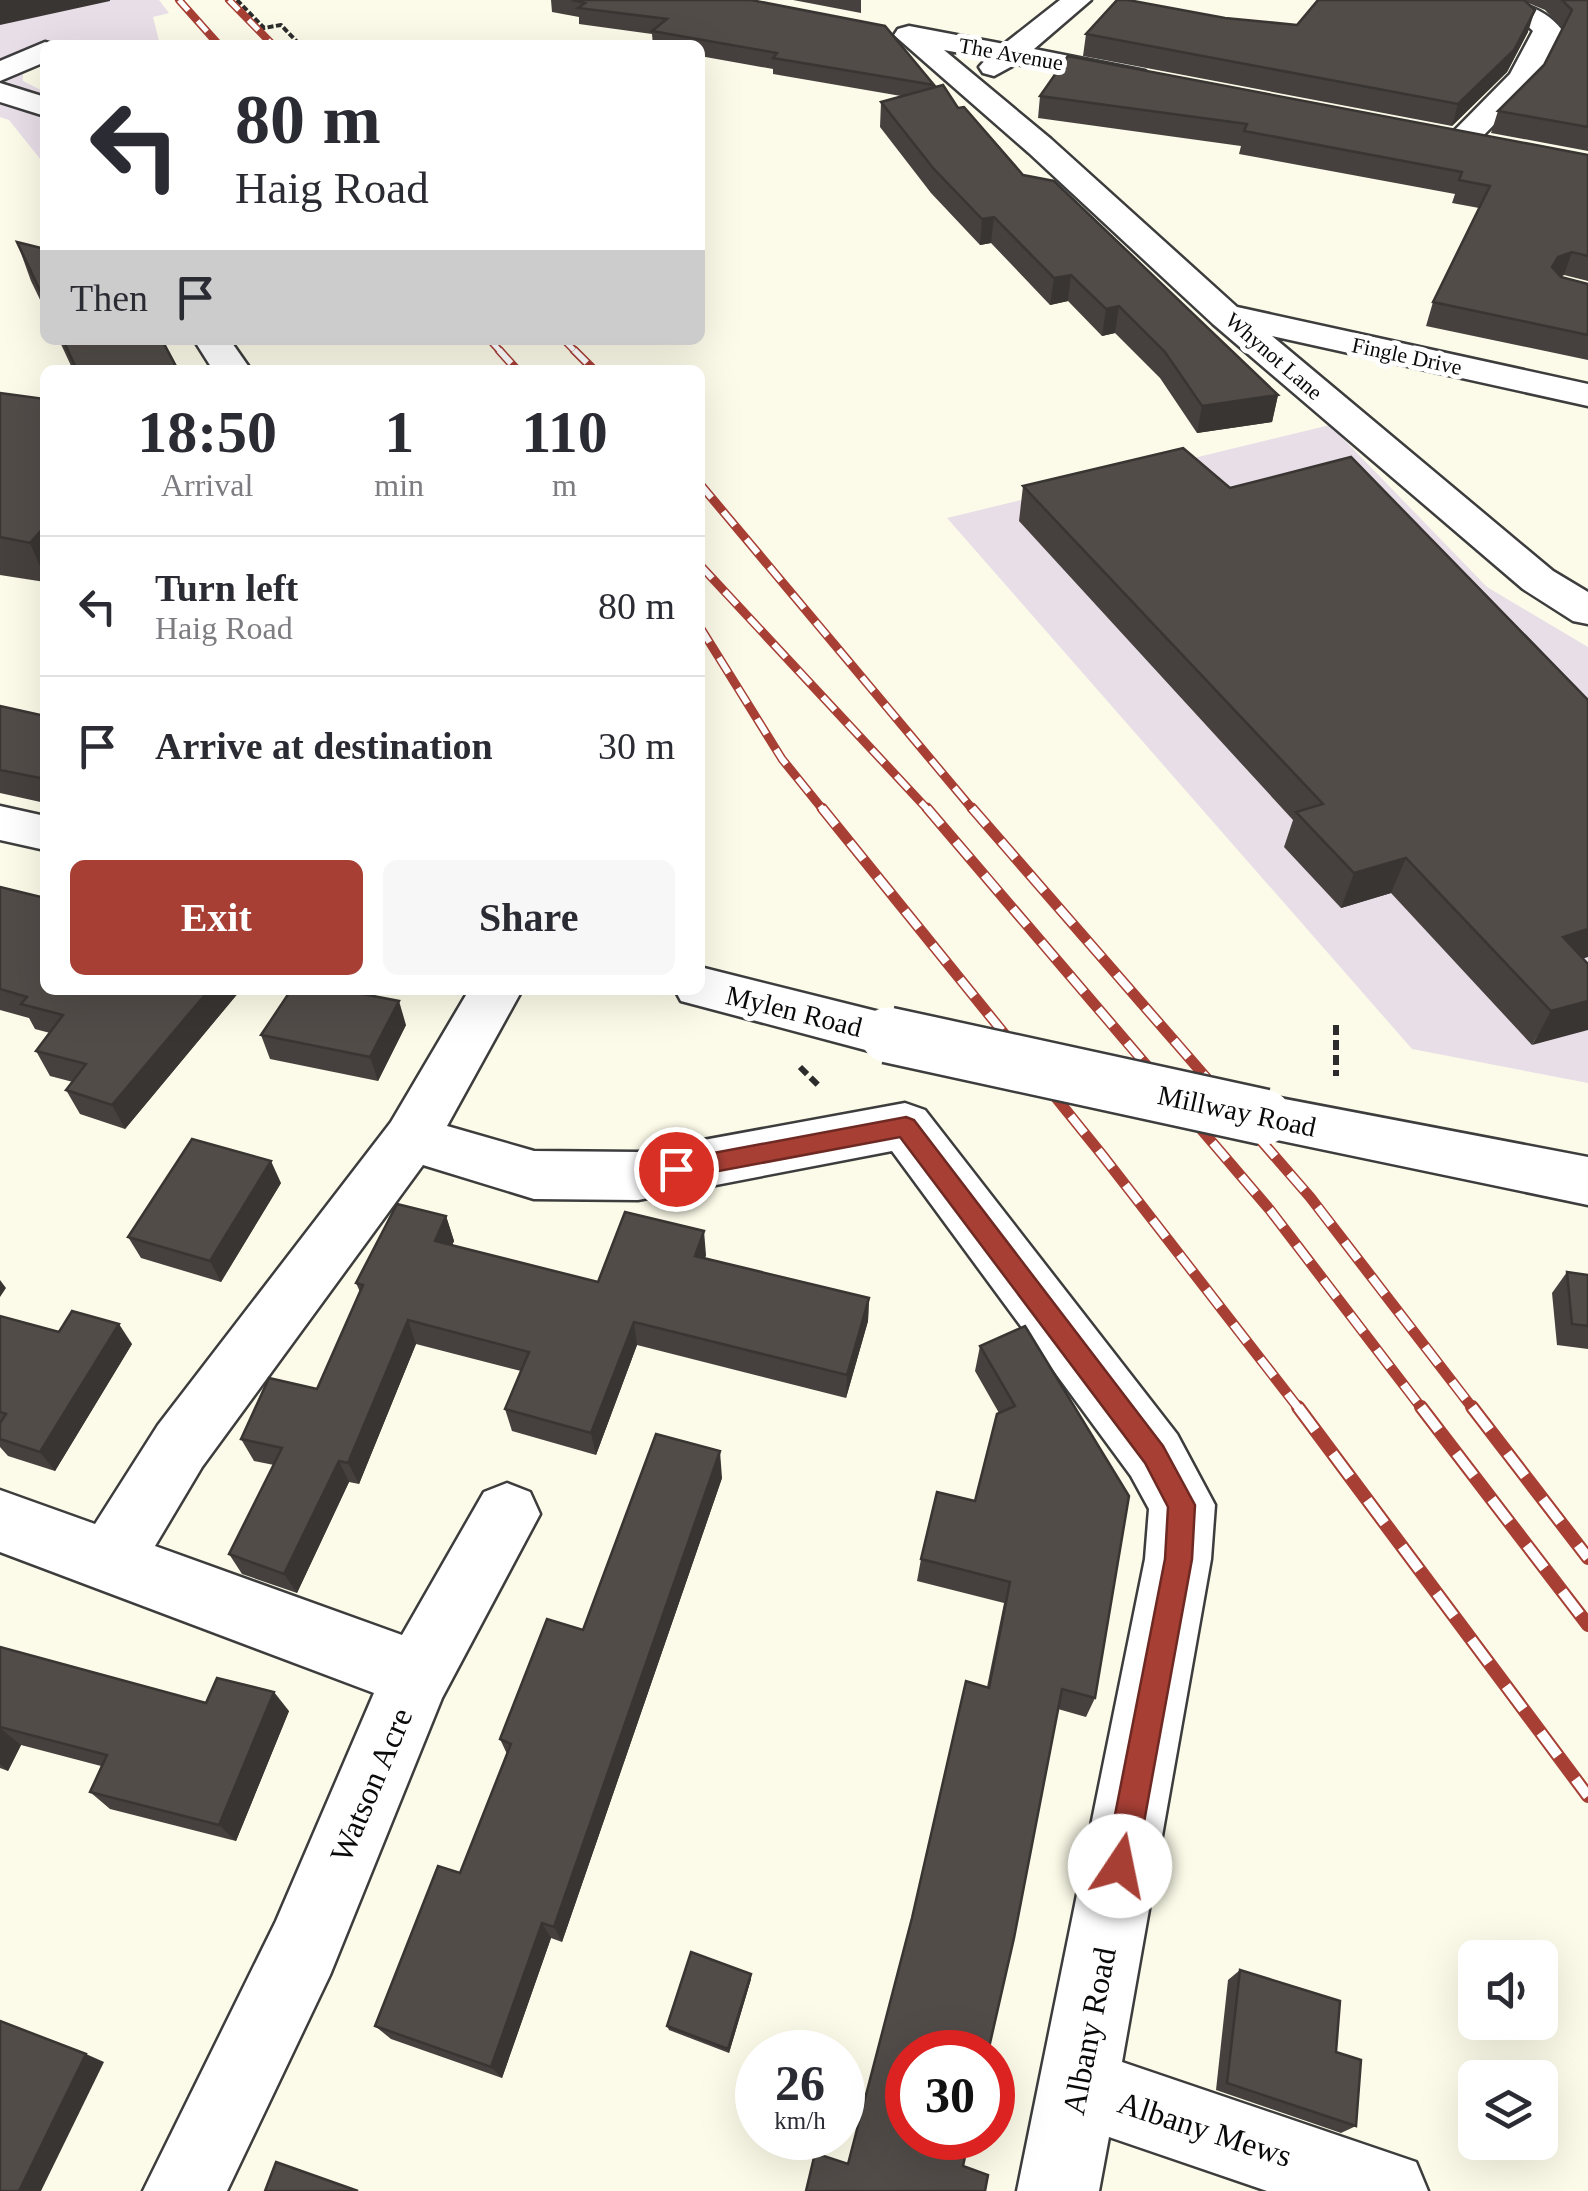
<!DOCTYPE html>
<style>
:root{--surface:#fff;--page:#f7f7f7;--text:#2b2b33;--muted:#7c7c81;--line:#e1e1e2;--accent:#a73f35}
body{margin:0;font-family:"Times New Roman",serif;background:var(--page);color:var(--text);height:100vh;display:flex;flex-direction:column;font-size:38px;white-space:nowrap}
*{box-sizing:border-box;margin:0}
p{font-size:32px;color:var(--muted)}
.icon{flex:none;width:55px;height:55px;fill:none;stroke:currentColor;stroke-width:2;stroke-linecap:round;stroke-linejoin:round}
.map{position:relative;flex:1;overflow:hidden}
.drawer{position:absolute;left:40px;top:365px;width:665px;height:630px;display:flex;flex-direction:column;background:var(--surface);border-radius:15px;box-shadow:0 10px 40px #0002}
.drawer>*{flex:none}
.banner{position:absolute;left:40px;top:40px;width:665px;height:305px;border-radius:15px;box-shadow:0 10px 40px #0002;background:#fff;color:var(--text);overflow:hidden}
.fabs{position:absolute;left:1458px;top:1940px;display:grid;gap:20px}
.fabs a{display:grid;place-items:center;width:100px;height:100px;border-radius:15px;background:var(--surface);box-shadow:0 10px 40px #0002;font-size:50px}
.speed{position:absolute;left:735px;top:2030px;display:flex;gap:20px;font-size:50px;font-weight:700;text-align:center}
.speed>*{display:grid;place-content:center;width:130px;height:130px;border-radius:50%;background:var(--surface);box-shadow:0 10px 40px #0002;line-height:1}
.speed small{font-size:25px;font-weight:400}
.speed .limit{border:15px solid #d22;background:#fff;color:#111}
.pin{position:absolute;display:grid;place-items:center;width:85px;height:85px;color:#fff;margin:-42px;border:5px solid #fff;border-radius:50%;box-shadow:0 2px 10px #0007}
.me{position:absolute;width:110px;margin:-55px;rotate:11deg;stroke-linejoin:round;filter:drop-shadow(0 0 8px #0008)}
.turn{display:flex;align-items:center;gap:35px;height:210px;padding:0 30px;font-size:45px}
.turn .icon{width:130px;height:130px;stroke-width:2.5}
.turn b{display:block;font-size:70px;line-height:85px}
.then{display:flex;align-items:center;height:95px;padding:0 30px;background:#0003;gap:20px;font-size:38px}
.eta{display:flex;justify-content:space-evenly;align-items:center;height:170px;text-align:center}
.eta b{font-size:60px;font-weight:700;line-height:70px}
.button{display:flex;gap:20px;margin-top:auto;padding:20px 30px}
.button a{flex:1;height:115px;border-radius:15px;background:var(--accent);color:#fff;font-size:40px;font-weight:700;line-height:115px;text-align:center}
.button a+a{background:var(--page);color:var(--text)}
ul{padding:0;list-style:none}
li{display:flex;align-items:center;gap:30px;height:140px;padding:0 30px;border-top:2px solid var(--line)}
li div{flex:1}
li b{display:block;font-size:38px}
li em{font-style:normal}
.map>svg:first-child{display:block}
.industrial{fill:#e8dee8}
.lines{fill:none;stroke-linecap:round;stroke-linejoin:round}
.minor-casing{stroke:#3d3d3d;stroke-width:5}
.path-far1{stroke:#2c2c2c;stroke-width:4;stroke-dasharray:6 2.5;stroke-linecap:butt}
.path{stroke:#2c2c2c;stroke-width:6;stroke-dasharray:10 5;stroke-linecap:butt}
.minor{fill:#fff;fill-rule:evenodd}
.rail-far3-casing{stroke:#a73f35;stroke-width:8}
.rail-far2-casing{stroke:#a73f35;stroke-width:9}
.rail-far1-casing{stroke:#a73f35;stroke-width:11}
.rail-casing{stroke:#a73f35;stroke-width:14}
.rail-far3{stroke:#fff;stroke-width:5;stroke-dasharray:14;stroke-linecap:butt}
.rail-far2{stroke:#fff;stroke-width:6;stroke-dasharray:18;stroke-linecap:butt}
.rail-far1{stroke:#fff;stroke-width:8;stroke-dasharray:22;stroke-linecap:butt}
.rail{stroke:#fff;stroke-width:10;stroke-dasharray:29;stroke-linecap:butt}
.minor-bridge-casing{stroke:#3d3d3d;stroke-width:60;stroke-linecap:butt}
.minor-bridge{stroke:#fff;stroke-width:55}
.wall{fill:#46413e}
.shaded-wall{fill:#393532}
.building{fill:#514c48;stroke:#393532;stroke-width:2.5}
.route{fill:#a73f35;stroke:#6d2922;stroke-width:2.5}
.labels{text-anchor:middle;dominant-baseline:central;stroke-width:10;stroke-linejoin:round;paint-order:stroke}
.far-street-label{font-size:22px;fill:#0a0a0a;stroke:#fff}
.street-label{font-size:28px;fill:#0a0a0a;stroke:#fff}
.near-street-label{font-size:32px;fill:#0a0a0a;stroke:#fff}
</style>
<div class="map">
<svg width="1588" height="2191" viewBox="0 0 1588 2191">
<rect width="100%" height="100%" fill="#fcfbe9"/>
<!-- industrial -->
<g class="industrial">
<polygon points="0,0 159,0 169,13 153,17 160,45 45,45 23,70 23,81 45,92 45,165 9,120 0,117"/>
<polygon points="1330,425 1487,587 1588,647 1588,1083 1412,1049 947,518"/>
</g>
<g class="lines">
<!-- minor casing -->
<g class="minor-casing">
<g id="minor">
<polygon points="1060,0 1091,0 1034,49 1145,71 1149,77 1145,83 1134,86 1016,64 994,76 983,73 979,67 987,58 944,50 1051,139 1237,307 1588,384 1588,406 1272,336 1553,571 1588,592 1588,624 1573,621 1523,589 1213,324 1029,153 894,35 898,29 909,26 1004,44"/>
<path d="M1467,0C1505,0 1538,0 1562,30L1534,84L1471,148H1449L1444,141L1510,74L1533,31L1518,17L1471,6Z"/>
<polygon points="45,42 56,45 45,45 45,62 0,81 0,61"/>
<polygon points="0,83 45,97 45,116 0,102"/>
<polygon points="194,340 230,340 251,370 213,370"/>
<polygon points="0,806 45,816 45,850 0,840"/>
<polygon points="700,967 888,1014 907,1020 915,1035 907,1050 888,1056 681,1001 675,990 700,990"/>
<polygon points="469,990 522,990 447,1126 534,1151 638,1152 905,1103 925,1110 1177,1434 1215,1505 1211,1559 1122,2062 1416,2162 1428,2191 1267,2191 1109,2137 1099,2191 1017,2191 1145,1559 1149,1509 1131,1476 892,1151 638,1200 534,1199 423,1165 202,1467 155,1546 402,1635 484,1492 507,1483 530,1492 540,1514 442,1698 330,1975 227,2191 143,2191 276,1921 374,1693 0,1552 0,1490 95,1524 158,1425 391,1122"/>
<polygon points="1264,1095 1588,1157 1588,1205 1244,1133 1236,1117 1244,1101"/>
</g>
</g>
<!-- path-far1 -->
<polyline class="path-far1" points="237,0 264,28 281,25 300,45"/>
<!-- path -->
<g class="path">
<polyline points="1336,1025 1336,1076"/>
<polyline points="800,1067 820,1087"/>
</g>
<!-- minor -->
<use href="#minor" class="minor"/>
<!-- rail-far3 casing -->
<g class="rail-far3-casing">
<g id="rail-far3">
<polyline points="179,0 219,45"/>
<polyline points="229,0 273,45"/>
<polyline points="490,340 501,352"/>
<polyline points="564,340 576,352"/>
</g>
</g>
<!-- rail-far2 casing -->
<g class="rail-far2-casing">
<g id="rail-far2">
<polyline points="499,350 517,370"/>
<polyline points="574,350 594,370"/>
<polyline points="700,484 974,811"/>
<polyline points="700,565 929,811"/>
<polyline points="700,627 782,759 824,811"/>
</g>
</g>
<!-- rail-far1 casing -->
<g class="rail-far1-casing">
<g id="rail-far1">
<polyline points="822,808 1103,1156 1300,1410"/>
<polyline points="927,808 1270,1210 1423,1410"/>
<polyline points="972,808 1310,1197 1474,1410"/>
</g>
</g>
<!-- rail casing -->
<g class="rail-casing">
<g id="rail">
<polyline points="1298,1407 1588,1796"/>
<polyline points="1421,1407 1588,1625"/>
<polyline points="1472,1407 1588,1558"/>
</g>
</g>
<!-- rail-far3 -->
<use href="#rail-far3" class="rail-far3"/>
<!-- rail-far2 -->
<use href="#rail-far2" class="rail-far2"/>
<!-- rail-far1 -->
<use href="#rail-far1" class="rail-far1"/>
<!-- rail -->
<use href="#rail" class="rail"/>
<!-- minor-bridge casing -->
<g class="minor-bridge-casing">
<polyline id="minor-bridge" points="888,1035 1264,1117"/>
</g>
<!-- minor-bridge -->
<use href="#minor-bridge" class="minor-bridge"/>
</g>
<!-- wall -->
<g class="wall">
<polygon points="551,0 751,0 934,85 934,87 958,108 1023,175 1278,395 1272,422 1197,433 1160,378 1115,333 1102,336 1068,301 1050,305 991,243 980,245 931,193 880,127 881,102 901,96 773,74 773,69 700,56 700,45 653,45 652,34 579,24 579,17 552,12"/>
<polygon points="793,0 861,0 861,13"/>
<polygon points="1318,0 1588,0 1588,151 1491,133 1498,111 1544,65 1563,29 1545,10 1526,2 1528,32 1507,72 1452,126 1083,56 1086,34 1225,18 1297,25"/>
<polygon points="1040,96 1588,155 1588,281 1564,275 1560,277 1588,284 1588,360 1426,326 1433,302 1479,208 1452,203 1455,194 1239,154 1241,146 1038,118"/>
<polygon points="17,242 45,249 45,310 31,281"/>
<polygon points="59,340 162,340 178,370 73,370"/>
<polygon points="0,393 45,399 45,582 0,575"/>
<polygon points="1023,486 1583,959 1532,1045 1391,893 1341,908 1284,847 1293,820 1019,521"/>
<polygon points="0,706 45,716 45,803 0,793"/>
<polygon points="0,887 45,990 238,990 239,992 125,1129 80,1114 66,1090 73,1082 50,1076 36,1051 50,1033 35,1029 29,1018 0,1010"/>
<polygon points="406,1025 378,1081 270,1059 261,1035"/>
<polygon points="281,1183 221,1282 141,1258 128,1237"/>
<polygon points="446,1216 454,1241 452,1245 598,1282 706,1255 705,1258 869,1298 868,1321 846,1398 637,1345 596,1455 512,1431 505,1409 521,1371 416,1344 359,1484 349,1482 297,1593 242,1574 229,1554 274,1465 254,1461 241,1439 317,1389 360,1292 356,1283"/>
<polygon points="1567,1272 1588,1275 1588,1349 1557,1345 1552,1293"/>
<polygon points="0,1316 59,1332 132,1344 55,1471 8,1456 0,1447"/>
<polygon points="1025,1326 1095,1698 1086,1717 1058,1709 848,2164 987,1687 1004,1603 917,1581 921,1559 975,1501 999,1413 975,1371 980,1346"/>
<polygon points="722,1478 562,1942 551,1938 502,2078 391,2039 375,2026 460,1873 507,1754 500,1739 583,1630"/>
<polygon points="0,1647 206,1703 289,1711 236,1841 110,1809 90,1792 101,1766 21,1745 8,1771 0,1768"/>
<polygon points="1240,1970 1336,2052 1356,2126 1341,2133 1216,2090 1228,1980"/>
<polygon points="751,1974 751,1979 729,2053 669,2030 667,2026"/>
</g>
<!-- shaded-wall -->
<g class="shaded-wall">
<polygon points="0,0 110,0 110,1 0,25"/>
<polygon points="1535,10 1528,32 1507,72 1452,126 1458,104"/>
<polygon points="994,217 991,243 980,245 982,219"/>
<polygon points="1572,252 1564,275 1550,281 1552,267 1558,257"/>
<polygon points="1071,275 1068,301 1050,305 1054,278"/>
<polygon points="1119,306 1115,333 1102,336 1106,309"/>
<polygon points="1278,395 1272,422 1197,433 1202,406"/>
<polygon points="45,526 45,578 30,543"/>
<polygon points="1406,858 1391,893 1341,908 1354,873"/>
<polygon points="1588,929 1588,957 1545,971 1563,937"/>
<polygon points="209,990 238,990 239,992 125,1129 112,1105"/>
<polygon points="399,1001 406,1025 378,1081 370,1057"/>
<polygon points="1588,1001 1588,1030 1532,1045 1551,1011"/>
<polygon points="271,1161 281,1183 221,1282 210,1261"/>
<polygon points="446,1216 454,1241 443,1265 435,1241"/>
<polygon points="704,1231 706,1255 697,1280 695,1256"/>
<polygon points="0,1280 6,1288 0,1297"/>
<polygon points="869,1298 868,1321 846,1398 847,1375"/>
<polygon points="408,1320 416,1344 359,1484 348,1463"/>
<polygon points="634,1322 637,1345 596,1455 591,1433"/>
<polygon points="119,1324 132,1344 55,1471 40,1452"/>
<polygon points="720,1451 722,1478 562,1942 554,1927"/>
<polygon points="339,1461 349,1482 297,1593 284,1574"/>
<polygon points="274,1692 289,1711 236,1841 219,1825"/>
<polygon points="0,1728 21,1745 8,1771 0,1764"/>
<polygon points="542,1923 551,1938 502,2078 491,2067"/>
<polygon points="751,1974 751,1979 729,2053 728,2049"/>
<polygon points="86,2054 104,2062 41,2191 19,2191"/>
</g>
<!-- building -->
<g class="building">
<polygon points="572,0 751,0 885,26 934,85 773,58 777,53 652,31 667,19 578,8 585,3"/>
<polygon points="1117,0 1128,0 1225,18 1297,25 1318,0 1524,0 1535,10 1514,50 1458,104 1086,34"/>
<polygon points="1562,0 1588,0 1588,127 1498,111 1544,65 1572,10"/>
<polygon points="1068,56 1588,155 1588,256 1572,252 1558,257 1552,267 1561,277 1588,284 1588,335 1433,302 1490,186 1459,180 1462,172 1244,131 1247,124 1040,96"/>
<polygon points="943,85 958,108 964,107 1023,175 1054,181 1278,395 1202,406 1165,352 1119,306 1106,309 1071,275 1054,278 994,217 982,219 933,168 881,102"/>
<polygon points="17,242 45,249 45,301"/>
<polygon points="63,340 162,340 178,370 77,370"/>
<polygon points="0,393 45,399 45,526 30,543 0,537"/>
<polygon points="1183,448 1230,488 1351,457 1588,700 1588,929 1563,937 1588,964 1588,1001 1551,1011 1406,858 1354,873 1296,812 1323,804 1023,486"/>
<polygon points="0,706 45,716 45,779 0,770"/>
<polygon points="0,887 45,898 45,990 209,990 112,1105 66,1090 86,1064 36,1051 63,1015 21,1004 27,997 0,989"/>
<polygon points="291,990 342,990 399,1001 370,1057 261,1035"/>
<polygon points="192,1139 271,1161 210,1261 128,1237"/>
<polygon points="397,1204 446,1216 435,1241 598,1282 625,1212 704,1231 695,1256 869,1298 847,1375 634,1322 591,1433 505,1409 529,1352 408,1320 348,1463 339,1461 284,1574 229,1554 282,1448 241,1439 269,1378 317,1389 363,1285 356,1283"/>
<polygon points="1567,1272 1588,1275 1588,1326 1572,1324"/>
<polygon points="72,1311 119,1324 40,1452 0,1439 0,1423 6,1414 0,1412 0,1316 59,1332"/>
<polygon points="1025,1326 1129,1496 1095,1698 1062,1689 1014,1938 988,2052 908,2052 908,2138 969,2138 963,2166 988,2175 985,2191 806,2191 815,2153 848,2164 912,1918 966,1681 989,1688 1010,1582 921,1559 937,1492 975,1501 997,1414 1015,1406 980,1346"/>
<polygon points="656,1434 720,1451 554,1927 542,1923 491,2067 375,2026 438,1866 460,1873 511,1744 500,1739 547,1619 583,1630"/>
<polygon points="0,1647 206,1703 217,1678 274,1692 219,1825 90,1792 107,1755 0,1727"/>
<polygon points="691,1952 751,1974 728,2049 667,2026"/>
<polygon points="1240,1970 1340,2001 1336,2052 1361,2060 1356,2126 1227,2083"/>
<polygon points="0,2021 86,2054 19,2191 0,2191"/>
<polygon points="276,2162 358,2191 265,2191"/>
</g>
<!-- route -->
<polygon class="route" points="906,1117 914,1120 1163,1446 1195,1505 1192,1559 1136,1866 1131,1877 1120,1881 1110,1877 1105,1866 1165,1559 1168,1507 1145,1463 900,1137 676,1179 668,1176 664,1169 668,1162 676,1160"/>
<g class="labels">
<!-- far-street labels -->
<g class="far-street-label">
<text transform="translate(1011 54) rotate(10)">The Avenue</text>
<text transform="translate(1274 356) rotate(41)">Whynot Lane</text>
<text transform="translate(1407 356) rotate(12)">Fingle Drive</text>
</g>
<!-- street labels -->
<g class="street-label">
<text transform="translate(794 1011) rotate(14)">Mylen Road</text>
<text transform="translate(1237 1111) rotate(12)">Millway Road</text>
</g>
<!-- near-street labels -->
<g class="near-street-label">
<text transform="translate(371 1785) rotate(-67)">Watson Acre</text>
<text transform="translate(1089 2031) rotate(-79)">Albany Road</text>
<text transform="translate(1205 2129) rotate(18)">Albany Mews</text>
</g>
</g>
</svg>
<div class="fabs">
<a><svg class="icon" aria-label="sound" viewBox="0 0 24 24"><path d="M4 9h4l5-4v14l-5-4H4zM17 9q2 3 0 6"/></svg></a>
<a><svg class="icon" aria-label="layers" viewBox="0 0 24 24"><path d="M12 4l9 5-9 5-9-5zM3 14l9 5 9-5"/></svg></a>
</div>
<div class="speed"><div>26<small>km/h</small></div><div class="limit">30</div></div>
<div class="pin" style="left:676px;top:1169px;background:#d93025"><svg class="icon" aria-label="arrive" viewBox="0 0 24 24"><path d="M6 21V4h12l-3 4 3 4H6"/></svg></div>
<svg class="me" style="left:1120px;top:1866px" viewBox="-20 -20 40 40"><circle r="19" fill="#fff"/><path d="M0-13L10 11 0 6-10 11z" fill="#a73f35"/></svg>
<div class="banner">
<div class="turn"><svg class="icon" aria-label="left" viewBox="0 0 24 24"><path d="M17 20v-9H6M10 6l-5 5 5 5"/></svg><div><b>80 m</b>Haig Road</div></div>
<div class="then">Then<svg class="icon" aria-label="arrive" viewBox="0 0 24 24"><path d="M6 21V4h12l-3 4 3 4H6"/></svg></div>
</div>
<section class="drawer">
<div class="eta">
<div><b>18:50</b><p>Arrival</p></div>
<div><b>1</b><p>min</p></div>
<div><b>110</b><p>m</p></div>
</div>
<ul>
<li><svg class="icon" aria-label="left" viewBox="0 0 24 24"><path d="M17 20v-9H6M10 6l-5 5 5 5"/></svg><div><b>Turn left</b><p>Haig Road</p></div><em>80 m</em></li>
<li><svg class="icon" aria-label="arrive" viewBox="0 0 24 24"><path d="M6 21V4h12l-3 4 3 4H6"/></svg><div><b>Arrive at destination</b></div><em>30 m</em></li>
</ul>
<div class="button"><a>Exit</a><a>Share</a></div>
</section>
</div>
